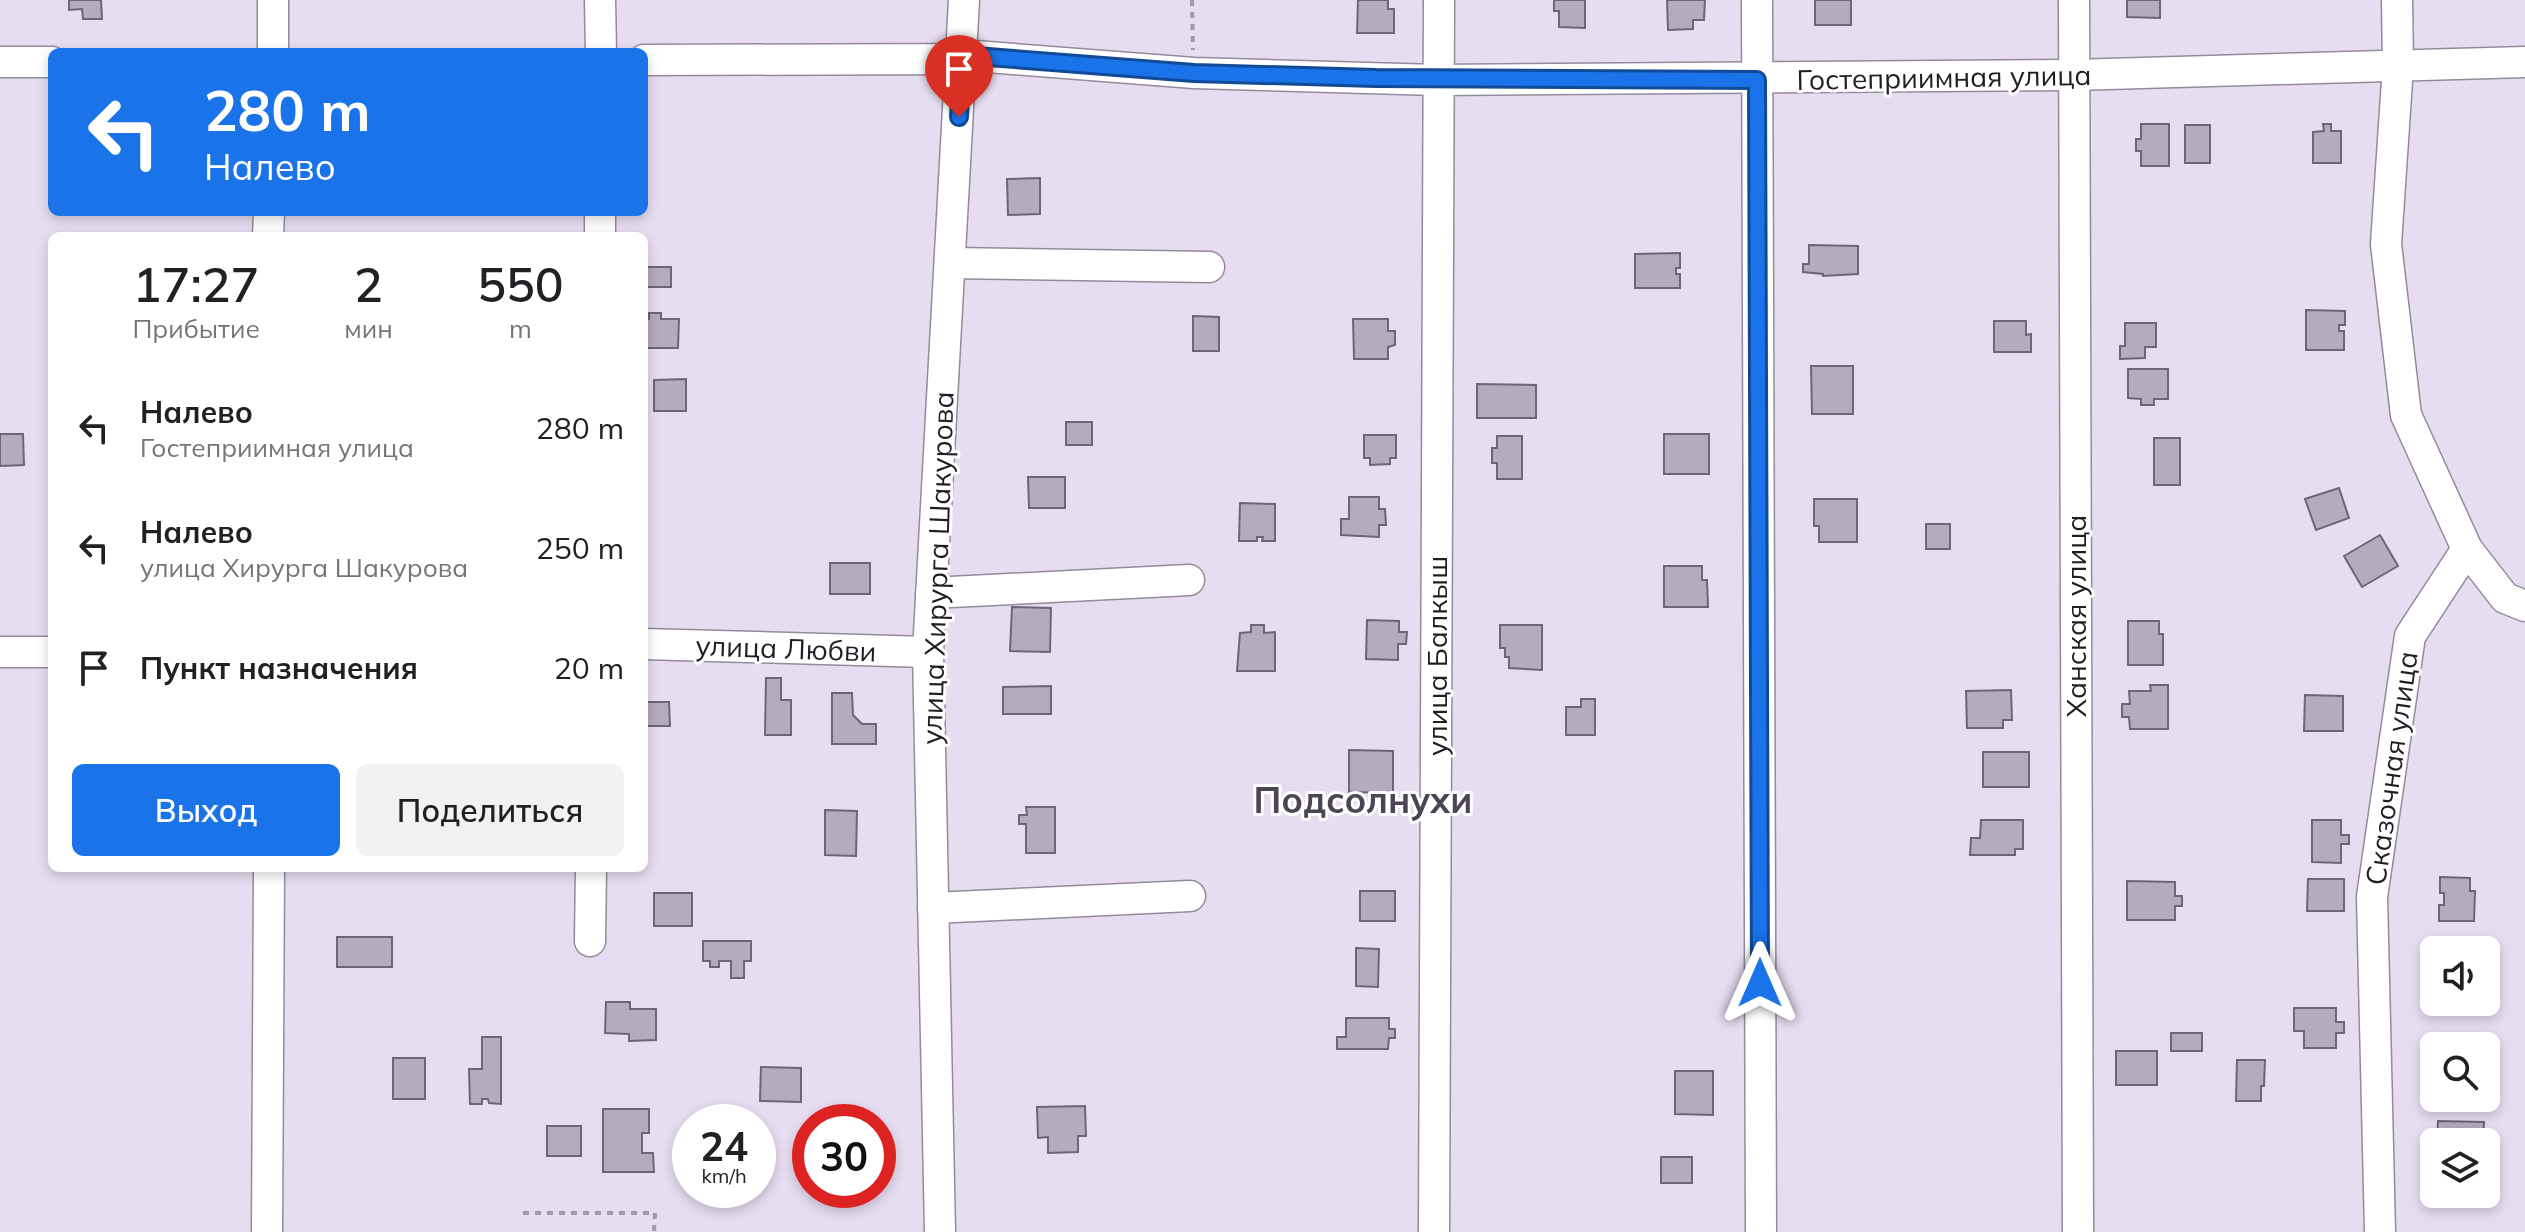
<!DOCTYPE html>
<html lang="ru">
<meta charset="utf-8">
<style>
:root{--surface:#fff;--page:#f2f2f2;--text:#202124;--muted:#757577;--accent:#1a73e8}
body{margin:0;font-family:Mulish,sans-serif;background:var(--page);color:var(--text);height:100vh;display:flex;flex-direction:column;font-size:30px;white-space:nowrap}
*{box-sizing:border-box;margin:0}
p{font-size:26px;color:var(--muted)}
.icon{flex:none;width:44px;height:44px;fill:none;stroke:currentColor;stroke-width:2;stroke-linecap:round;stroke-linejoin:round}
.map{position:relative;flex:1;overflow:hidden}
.drawer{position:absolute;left:48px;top:232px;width:600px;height:640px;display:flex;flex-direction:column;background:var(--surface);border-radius:12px;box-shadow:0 4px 12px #0003}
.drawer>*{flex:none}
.top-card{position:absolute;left:48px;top:48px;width:600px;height:168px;border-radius:12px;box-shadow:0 4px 12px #0003;background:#1a73e8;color:#fff;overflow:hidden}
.fabs{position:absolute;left:2420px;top:936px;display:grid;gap:16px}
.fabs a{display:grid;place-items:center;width:80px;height:80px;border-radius:12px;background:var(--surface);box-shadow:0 4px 12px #0003;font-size:40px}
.speed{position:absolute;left:672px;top:1104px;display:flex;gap:16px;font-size:40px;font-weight:700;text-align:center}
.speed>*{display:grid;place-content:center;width:104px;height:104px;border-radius:50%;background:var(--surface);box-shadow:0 4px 12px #0003;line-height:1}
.speed small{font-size:20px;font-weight:400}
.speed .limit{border:12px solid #d22;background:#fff;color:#111}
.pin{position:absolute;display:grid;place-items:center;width:68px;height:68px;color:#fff;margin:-82px -34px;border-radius:50% 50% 50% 0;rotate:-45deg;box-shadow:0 0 8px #0007}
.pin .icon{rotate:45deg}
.me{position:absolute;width:88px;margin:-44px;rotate:0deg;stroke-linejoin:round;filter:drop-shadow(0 0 6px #0008)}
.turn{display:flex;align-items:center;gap:28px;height:168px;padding:0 24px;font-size:36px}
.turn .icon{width:104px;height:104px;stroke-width:2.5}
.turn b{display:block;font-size:56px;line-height:68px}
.eta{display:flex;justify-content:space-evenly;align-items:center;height:136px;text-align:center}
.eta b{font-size:48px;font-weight:600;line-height:56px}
.action{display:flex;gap:16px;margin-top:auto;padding:16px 24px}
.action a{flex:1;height:92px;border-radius:12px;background:var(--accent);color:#fff;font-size:32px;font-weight:600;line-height:92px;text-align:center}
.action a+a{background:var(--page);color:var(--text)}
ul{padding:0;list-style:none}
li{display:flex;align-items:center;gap:24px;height:120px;padding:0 24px}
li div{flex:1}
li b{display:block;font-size:30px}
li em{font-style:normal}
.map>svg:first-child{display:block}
.building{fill:#b4acbe;stroke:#6d6677;stroke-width:2}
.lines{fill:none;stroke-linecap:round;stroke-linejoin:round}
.minor-casing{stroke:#938b9c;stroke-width:33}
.path{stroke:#a19aa9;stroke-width:4;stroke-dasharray:6 6;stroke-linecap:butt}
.minor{stroke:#fff;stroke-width:30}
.route-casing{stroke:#114b97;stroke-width:20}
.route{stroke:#1a73e8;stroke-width:14}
.labels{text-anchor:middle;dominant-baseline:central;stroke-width:6;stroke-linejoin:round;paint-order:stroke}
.street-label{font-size:28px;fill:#201d24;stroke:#fff}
.district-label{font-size:36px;font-weight:bold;fill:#4c4555;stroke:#fff}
</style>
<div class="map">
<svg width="2525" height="1232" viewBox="0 0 2525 1232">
<rect width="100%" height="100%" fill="#e6ddf0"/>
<!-- building -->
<g class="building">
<polygon points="69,0 101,0 102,19 83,19 82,9 69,10"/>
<polygon points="1358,0 1388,0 1388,9 1394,9 1394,33 1357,33"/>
<polygon points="1554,0 1585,0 1585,28 1559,27 1559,11 1554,11"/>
<polygon points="1667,0 1705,0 1704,20 1693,20 1693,29 1668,30"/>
<rect x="1815" y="0" width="36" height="25"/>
<polygon points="2127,0 2160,0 2160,18 2127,17"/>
<polygon points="2141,124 2169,124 2169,166 2141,166 2141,151 2136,151 2136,139 2141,139"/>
<polygon points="2323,124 2331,124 2331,131 2341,131 2341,163 2313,163 2313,132 2324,131"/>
<rect x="2185" y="125" width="25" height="38"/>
<polygon points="1040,178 1040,214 1008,215 1007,179"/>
<polygon points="1809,245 1858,246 1858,274 1823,276 1823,274 1803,272 1803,264 1809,264"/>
<polygon points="1680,253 1680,268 1676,268 1676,274 1680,274 1680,288 1635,288 1635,254"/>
<rect x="644" y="267" width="27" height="20"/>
<polygon points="2306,310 2345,311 2345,325 2339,325 2339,331 2344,331 2344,350 2306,350"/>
<polygon points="649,313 661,313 661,319 679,319 678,348 645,348 645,319 649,319"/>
<polygon points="1193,316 1219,317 1219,351 1193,351"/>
<polygon points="1353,319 1388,319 1388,331 1395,331 1395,345 1388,347 1388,359 1354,359"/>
<polygon points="1994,321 2026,321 2026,335 2031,334 2031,352 1994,352"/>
<polygon points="2125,323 2156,323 2156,347 2145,347 2145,358 2120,359 2120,346 2125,346"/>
<polygon points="1811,366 1853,366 1853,414 1812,414"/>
<polygon points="2128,369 2168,369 2168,399 2154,399 2154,405 2141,405 2141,399 2128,398"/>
<polygon points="686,379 686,411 654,411 654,380"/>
<polygon points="1477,384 1536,385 1536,418 1477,418"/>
<rect x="1066" y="422" width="26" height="23"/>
<polygon points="0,434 23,434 24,465 0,466"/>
<rect x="1664" y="434" width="45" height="40"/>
<polygon points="1364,435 1396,435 1396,458 1390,458 1390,464 1370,465 1370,458 1364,458"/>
<polygon points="1497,436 1522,436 1522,479 1497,479 1497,463 1492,463 1492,448 1497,448"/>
<rect x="2154" y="438" width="26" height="47"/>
<polygon points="1028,477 1065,477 1065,508 1029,508"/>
<polygon points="2339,488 2349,518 2316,530 2305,499"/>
<polygon points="1349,497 1379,497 1379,509 1385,509 1386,525 1379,525 1379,537 1341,535 1341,519 1349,519"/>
<polygon points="1814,499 1857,499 1857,542 1819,542 1819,526 1814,526"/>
<polygon points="1240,503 1275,504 1275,541 1262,541 1263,537 1257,537 1257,541 1239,541"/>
<rect x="1926" y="524" width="24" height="25"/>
<polygon points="2380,535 2398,566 2362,587 2344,556"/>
<rect x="830" y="563" width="40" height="31"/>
<polygon points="1664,566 1702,566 1702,580 1707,580 1708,607 1664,607"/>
<polygon points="1012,607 1051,608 1050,652 1010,651"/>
<polygon points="1367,620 1399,621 1399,632 1407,632 1406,644 1398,644 1398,660 1366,659"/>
<polygon points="2128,621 2159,621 2159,634 2163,634 2163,665 2128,665"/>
<polygon points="1251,625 1264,625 1264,633 1275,632 1275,671 1237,671 1240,633 1251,632"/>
<polygon points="1500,625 1542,625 1542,670 1509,668 1509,657 1505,657 1505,648 1500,648"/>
<polygon points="766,678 781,678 781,700 791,700 791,735 765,735"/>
<polygon points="2150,685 2168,685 2168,729 2130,729 2129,717 2122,717 2122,704 2130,704 2129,691 2151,691"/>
<polygon points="1051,686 1051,714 1003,714 1003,687"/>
<polygon points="2011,690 2012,720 2003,720 2003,728 1967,728 1966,691"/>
<polygon points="832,693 852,693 853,715 862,724 876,724 876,744 832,744"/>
<polygon points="2305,695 2343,696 2343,731 2304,731"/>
<polygon points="1581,699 1595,699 1595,735 1566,735 1566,707 1581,707"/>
<polygon points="644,702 669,702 670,726 644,726"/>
<polygon points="1349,750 1393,751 1393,793 1349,792"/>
<rect x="1983" y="752" width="46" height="35"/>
<polygon points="1026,807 1055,807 1055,853 1026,853 1026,824 1019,824 1019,815 1027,815"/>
<polygon points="825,810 857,811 856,856 825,855"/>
<polygon points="1981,820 2023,820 2023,849 2015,849 2015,855 1970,855 1971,838 1980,838"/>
<polygon points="2312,820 2341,820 2341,835 2349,835 2349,844 2341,844 2341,863 2312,862"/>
<polygon points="2440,877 2470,878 2470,891 2475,891 2474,921 2439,921 2439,905 2444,905 2444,893 2440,893"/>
<polygon points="2308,879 2344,879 2344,911 2307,911"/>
<polygon points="2127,881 2175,882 2175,896 2182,896 2182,906 2175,906 2175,920 2127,920"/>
<rect x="1360" y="891" width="35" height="30"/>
<rect x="654" y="893" width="38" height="33"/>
<rect x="337" y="937" width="55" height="30"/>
<polygon points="703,941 751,941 751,961 744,961 744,978 731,978 731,961 719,961 719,967 710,967 710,961 703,961"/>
<polygon points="1356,948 1379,949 1378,987 1356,986"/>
<polygon points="606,1002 630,1002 630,1009 656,1009 656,1040 629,1041 629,1034 605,1033"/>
<polygon points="2294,1008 2336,1008 2336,1022 2344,1022 2344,1033 2336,1033 2336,1048 2304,1048 2304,1031 2294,1031"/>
<polygon points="1346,1018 1389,1018 1389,1029 1395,1029 1395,1038 1389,1038 1388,1049 1337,1049 1337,1037 1346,1037"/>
<rect x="2171" y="1033" width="31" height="18"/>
<polygon points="482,1037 501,1037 501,1104 489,1103 488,1099 482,1099 482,1104 470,1104 469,1069 482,1069"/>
<rect x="2116" y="1051" width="41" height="34"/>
<rect x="393" y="1058" width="32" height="41"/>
<polygon points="2237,1060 2265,1060 2264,1086 2261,1086 2261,1101 2236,1101"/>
<polygon points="761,1067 801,1068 801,1102 760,1101"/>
<polygon points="1675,1071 1713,1071 1713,1115 1675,1114"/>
<rect x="2443" y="1098" width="31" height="11"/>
<polygon points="1085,1106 1086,1136 1078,1136 1078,1152 1048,1153 1048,1137 1038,1138 1037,1107"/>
<polygon points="603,1109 649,1109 649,1133 642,1133 642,1153 653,1153 654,1172 603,1172"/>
<polygon points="2438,1121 2484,1122 2483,1142 2437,1142"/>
<rect x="547" y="1126" width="34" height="30"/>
<rect x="1661" y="1157" width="31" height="26"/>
</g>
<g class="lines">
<!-- minor casing -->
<g class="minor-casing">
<g id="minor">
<polyline points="600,0 601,52"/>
<polyline points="1757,0 1761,1232"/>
<polyline points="2074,0 2078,1232"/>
<polyline points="2397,0 2398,66 2386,244 2406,415 2467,549 2505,598 2525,606"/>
<polyline points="273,52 273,0"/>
<polyline points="644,60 962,59 975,56 1194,73 1437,80 2073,75 2525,62"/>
<polyline points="0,62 52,62"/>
<polyline points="268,236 269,212"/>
<polyline points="600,236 600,212"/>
<polyline points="950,263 1209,267"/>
<polyline points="931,593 1189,580"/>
<polyline points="644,644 928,652"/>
<polyline points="0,652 52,652"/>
<polyline points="933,908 1190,896"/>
<polyline points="590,941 591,868"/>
<polyline points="267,1232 269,868"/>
<polyline points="940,1232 928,652 964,0"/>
<polyline points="1434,1232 1439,0"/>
<polyline points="2380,1232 2372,897 2410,636 2467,549"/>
</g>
</g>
<!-- path -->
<g class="path">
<polyline points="1192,0 1193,50"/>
<polyline points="523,1213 655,1213 654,1232"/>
</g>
<!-- minor -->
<use href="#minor" class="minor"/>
</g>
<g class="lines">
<!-- route casing -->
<g class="route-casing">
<polyline id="route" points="959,117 962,59 975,56 1194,73 1376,78 1757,80 1760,983"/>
</g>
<!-- route -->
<use href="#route" class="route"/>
</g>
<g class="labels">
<!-- street labels -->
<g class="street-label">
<text transform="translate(1944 77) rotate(-1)">Гостеприимная улица</text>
<text transform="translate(937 568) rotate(-88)">улица Хирурга Шакурова</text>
<text transform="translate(2075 616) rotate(-90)">Ханская улица</text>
<text transform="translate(786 648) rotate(2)">улица Любви</text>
<text transform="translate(1436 656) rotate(-90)">улица Балкыш</text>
<text transform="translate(2391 768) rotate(-82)">Сказочная улица</text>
</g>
<!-- district labels -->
<g class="district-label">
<text x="1363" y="799">Подсолнухи</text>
</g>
</g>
</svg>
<div class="fabs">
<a><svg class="icon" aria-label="sound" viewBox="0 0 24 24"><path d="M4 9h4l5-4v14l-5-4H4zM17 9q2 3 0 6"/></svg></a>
<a><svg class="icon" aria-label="search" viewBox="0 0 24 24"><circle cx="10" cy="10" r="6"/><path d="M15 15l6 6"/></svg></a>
<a><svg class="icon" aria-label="layers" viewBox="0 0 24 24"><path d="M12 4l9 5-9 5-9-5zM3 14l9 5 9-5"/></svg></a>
</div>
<div class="speed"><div>24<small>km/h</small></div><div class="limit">30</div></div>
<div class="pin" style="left:959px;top:117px;background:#d93025"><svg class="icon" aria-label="arrive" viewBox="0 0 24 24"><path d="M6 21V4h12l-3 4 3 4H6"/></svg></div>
<svg class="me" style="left:1760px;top:983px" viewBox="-20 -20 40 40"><path d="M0-17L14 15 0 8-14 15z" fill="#1a73e8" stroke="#fff" stroke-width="4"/></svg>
<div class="top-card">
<div class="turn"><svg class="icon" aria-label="left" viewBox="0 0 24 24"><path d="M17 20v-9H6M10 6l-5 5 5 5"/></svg><div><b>280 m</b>Налево</div></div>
</div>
<section class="drawer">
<div class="eta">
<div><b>17:27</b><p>Прибытие</p></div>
<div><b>2</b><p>мин</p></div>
<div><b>550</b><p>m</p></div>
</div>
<ul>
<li><svg class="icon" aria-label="left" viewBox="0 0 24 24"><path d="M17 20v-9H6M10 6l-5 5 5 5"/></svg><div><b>Налево</b><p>Гостеприимная улица</p></div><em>280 m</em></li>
<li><svg class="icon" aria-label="left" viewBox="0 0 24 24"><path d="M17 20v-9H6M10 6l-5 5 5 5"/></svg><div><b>Налево</b><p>улица Хирурга Шакурова</p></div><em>250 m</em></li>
<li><svg class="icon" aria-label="arrive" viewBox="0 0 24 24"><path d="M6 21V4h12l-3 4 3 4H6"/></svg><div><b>Пункт назначения</b></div><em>20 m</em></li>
</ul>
<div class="action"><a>Выход</a><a>Поделиться</a></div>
</section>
</div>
